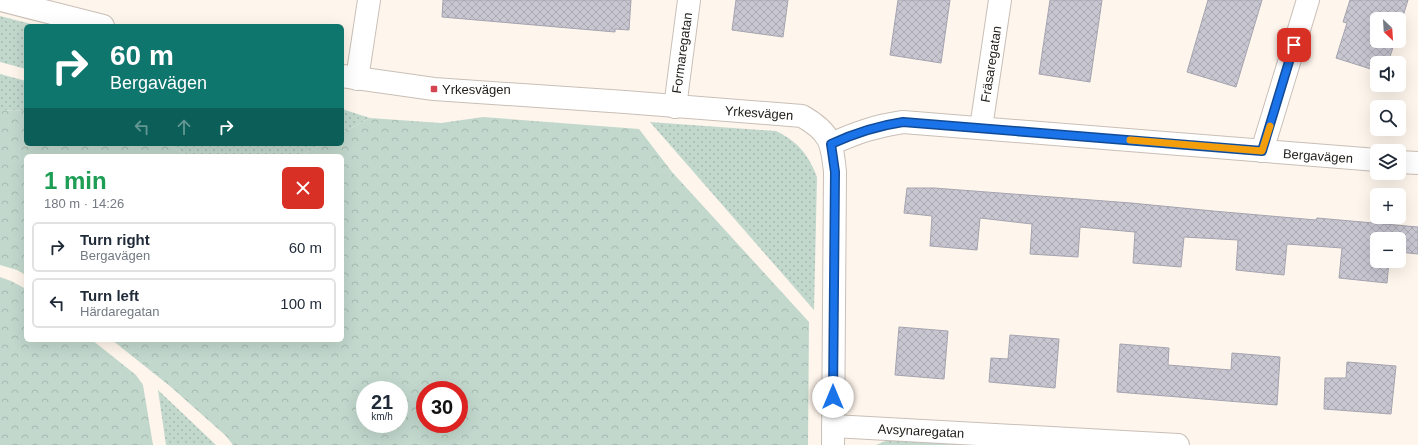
<!DOCTYPE html>
<meta charset="utf-8">
<style>
:root{--surface:#fff;--page:#f6f6f7;--text:#1f2937;--muted:#747a83;--line:#e0e1e3}
body{margin:0;font-family:Arial,sans-serif;background:var(--page);color:var(--text);height:100vh;display:flex;flex-direction:column;font-size:15px;white-space:nowrap}
*{box-sizing:border-box;margin:0}
p{font-size:13px;color:var(--muted)}
.icon{flex:none;width:22px;height:22px;fill:none;stroke:currentColor;stroke-width:2;stroke-linecap:round;stroke-linejoin:round}
.map{position:relative;flex:1;overflow:hidden}
.panel{position:absolute;left:24px;top:154px;width:320px;height:188px;display:flex;flex-direction:column;background:var(--surface);border-radius:6px;box-shadow:0 4px 16px #0002}
.panel>*{flex:none}
.guide{position:absolute;left:24px;top:24px;width:320px;height:122px;border-radius:6px;box-shadow:0 4px 16px #0002;background:#0f766e;color:#fff;overflow:hidden}
.needle{width:26px;rotate:155deg}
.buttons{position:absolute;left:1370px;top:12px;display:grid;gap:8px}
.buttons a{display:grid;place-items:center;width:36px;height:36px;border-radius:6px;background:var(--surface);box-shadow:0 4px 16px #0002;font-size:20px}
.speed{position:absolute;left:356px;top:381px;display:flex;gap:8px;font-size:20px;font-weight:700;text-align:center}
.speed>*{display:grid;place-content:center;width:52px;height:52px;border-radius:50%;background:var(--surface);box-shadow:0 4px 16px #0002;line-height:1}
.speed small{font-size:10px;font-weight:400}
.speed .limit{border:6px solid #d22;background:#fff;color:#111}
.pin{position:absolute;display:grid;place-items:center;width:34px;height:34px;color:#fff;margin:-17px;border-radius:8px;box-shadow:0 2px 6px #0006}
.me{position:absolute;width:44px;margin:-22px;rotate:0deg;stroke-linejoin:round;filter:drop-shadow(0 0 3px #0008)}
.turn{display:flex;align-items:center;gap:14px;height:84px;padding:0 20px;font-size:18px}
.turn .icon{width:52px;height:52px;stroke-width:2.5}
.turn b{display:block;font-size:28px;line-height:34px}
.lanes{display:flex;align-items:center;height:38px;padding:0 20px;background:#0003;justify-content:center;gap:20px;direction:ltr}
.lanes .off{opacity:.35}
.round{display:grid;place-items:center;flex:none;width:42px;height:42px;border-radius:6px;background:var(--page)}
.overview{display:flex;align-items:center;justify-content:space-between;height:68px;padding:0 20px}
h1{font-size:24px;font-weight:700;line-height:30px;color:#1e9e55}
ul{padding:0;list-style:none}
li{display:flex;align-items:center;gap:12px;height:50px;margin:0 8px 6px;padding:0 12px;border:2px solid var(--line);border-radius:6px}
li div{flex:1}
li b{display:block;font-size:15px}
li em{font-style:normal}
.map>svg:first-child{display:block}
.grass{fill:url(#grass-dots)}
.forest{fill:url(#forest-crowns);fill-rule:evenodd}
.building{fill:url(#building-cross-hatch);stroke:#a5a4af}
.lines{fill:none;stroke-linecap:round;stroke-linejoin:round}
.street-casing{stroke:#c9bfb7;stroke-width:24}
.street{stroke:#fff;stroke-width:22}
.route-casing{stroke:#114b97;stroke-width:10}
.route{stroke:#1a73e8;stroke-width:7}
.slow{stroke:#f59e0b;stroke-width:7}
.poi-dot{fill:#d44451;stroke:#fff;stroke-width:1.5}
.labels{text-anchor:middle;dominant-baseline:central;stroke-width:3.5;stroke-linejoin:round;paint-order:stroke}
.street-label{font-size:13px;fill:#23201d;stroke:#fff}
.poi-label{font-size:13px;fill:#23201d;stroke:#fff;text-anchor:start}
</style>
<div class="map">
<svg width="1418" height="445" viewBox="0 0 1418 445">
<defs>
<pattern id="grass-dots" width="8" height="8" patternUnits="userSpaceOnUse"><rect width="8" height="8" fill="#c2d8cd"/><path d="M2 2h.1M6 6h.1" fill="none" stroke="#a6b9b0" stroke-width="1.8" stroke-linecap="round"/></pattern>
<pattern id="forest-crowns" width="20" height="18" patternUnits="userSpaceOnUse"><rect width="20" height="18" fill="#c2d8cd"/><path d="M2 6a3 3 0 1 1 6 0M12 15a3 3 0 1 1 6 0" fill="none" stroke="#a6b9b0"/></pattern>
<pattern id="building-cross-hatch" width="8" height="8" patternUnits="userSpaceOnUse"><rect width="8" height="8" fill="#c7c6d1"/><path d="M0 0l8 8M0 8l8-8" fill="none" stroke="#abaab3"/></pattern>
</defs>
<rect width="100%" height="100%" fill="#fef5ec"/>
<!-- grass -->
<g class="grass">
<polygon points="0,16 39,26 26,26 26,69 0,62"/>
<polygon points="0,74 26,81 26,111 0,110"/>
<polygon points="342,109 370,118 342,133"/>
<path d="M650,122L776,131C798,142 808,154 817,177L814,310Z"/>
<polygon points="166,144 322,144 300,156 189,156"/>
<polygon points="158,390 216,445 166,445"/>
<polygon points="890,439 981,445 876,445"/>
</g>
<!-- forest -->
<g class="forest">
<polygon points="0,110 26,111 26,144 166,144 189,156 26,156 26,275 17,270 0,265"/>
<path d="M483,117L639,129L672,172L809,322L808,445H233L226,436L171,387L112,340H342V156H300L322,144H342V133L370,118L441,123ZM365,390H399V424H365ZM425,390H459V424H425Z"/>
<polygon points="0,277 11,281 26,289 26,340 92,340 136,375 143,385 153,445 0,445"/>
</g>
<!-- building -->
<g class="building">
<polygon points="443,0 631,0 629,30 615,29 615,32 442,17"/>
<polygon points="736,0 788,0 783,37 732,30"/>
<polygon points="898,0 950,0 941,63 890,55"/>
<polygon points="1050,0 1102,0 1090,82 1039,74"/>
<polygon points="1208,0 1262,0 1236,87 1187,72"/>
<polygon points="1350,0 1408,0 1399,29 1399,19 1377,19 1377,41 1395,41 1388,63 1377,63 1377,71 1336,58 1347,23 1343,22"/>
<polygon points="907,188 934,188 1131,203 1213,211 1316,220 1317,218 1418,227 1418,254 1399,252 1399,239 1377,239 1377,261 1389,261 1387,283 1339,278 1342,248 1287,244 1284,275 1236,270 1238,240 1184,237 1181,267 1133,263 1135,232 1080,227 1078,257 1030,254 1032,224 980,218 977,250 930,246 932,216 904,213"/>
<polygon points="899,327 948,331 944,379 895,375"/>
<polygon points="1010,335 1059,339 1055,388 989,382 991,358 1008,359"/>
<polygon points="1120,344 1169,348 1168,365 1231,370 1232,353 1280,357 1277,405 1117,392"/>
<polygon points="1347,362 1396,366 1391,414 1324,409 1325,378 1346,378"/>
</g>
<g class="lines">
<!-- street casing -->
<g class="street-casing">
<g id="street">
<polyline points="1,0 103,26"/>
<path d="M342,76L434,89L625,102L802,116C830,132 832,142 835,172L833,445"/>
<polyline points="357,79 369,0"/>
<polyline points="675,107 689,0"/>
<polyline points="981,128 1000,0"/>
<path d="M831,144C856,133 875,126 903,122L1377,160"/>
<polyline points="1262,151 1308,0"/>
<polyline points="1399,162 1418,163"/>
<polyline points="833,426 1178,445"/>
</g>
</g>
<!-- street -->
<use href="#street" class="street"/>
</g>
<g class="lines">
<!-- route casing -->
<g class="route-casing">
<path id="route" d="M833,397L835,172L831,144C855,133 876,126 903,122L1262,151L1294,45"/>
</g>
<!-- route -->
<use href="#route" class="route"/>
<!-- slow -->
<polyline class="slow" points="1130,140 1262,151 1270,126"/>
</g>
<!-- markers -->
<rect class="poi-dot" x="430" y="85" width="8" height="8" rx="2"/>
<g class="labels">
<!-- street labels -->
<g class="street-label">
<text transform="translate(682 53) rotate(-82)">Formaregatan</text>
<text transform="translate(991 64) rotate(-81)">Fräsaregatan</text>
<text transform="translate(759 113) rotate(4)">Yrkesvägen</text>
<text transform="translate(1318 156) rotate(4)">Bergavägen</text>
<text transform="translate(921 431) rotate(3)">Avsynaregatan</text>
</g>
<!-- poi labels -->
<g class="poi-label">
<text x="442" y="89">Yrkesvägen</text>
</g>
</g>
</svg>
<div class="buttons">
<a><svg class="needle" viewBox="-14 -14 28 28"><path d="M0-13l5 13h-10z" fill="#e53935"/><path d="M0 13l5-13h-10z" fill="#747a83"/></svg></a>
<a><svg class="icon" aria-label="sound" viewBox="0 0 24 24"><path d="M4 9h4l5-4v14l-5-4H4zM17 9q2 3 0 6"/></svg></a>
<a><svg class="icon" aria-label="search" viewBox="0 0 24 24"><circle cx="10" cy="10" r="6"/><path d="M15 15l6 6"/></svg></a>
<a><svg class="icon" aria-label="layers" viewBox="0 0 24 24"><path d="M12 4l9 5-9 5-9-5zM3 14l9 5 9-5"/></svg></a>
<a>+</a>
<a>−</a>
</div>
<div class="speed"><div>21<small>km/h</small></div><div class="limit">30</div></div>
<div class="pin" style="left:1294px;top:45px;background:#d93025"><svg class="icon" aria-label="arrive" viewBox="0 0 24 24"><path d="M6 21V4h12l-3 4 3 4H6"/></svg></div>
<svg class="me" style="left:833px;top:397px" viewBox="-20 -20 40 40"><circle r="19" fill="#fff"/><path d="M0-13L10 11 0 6-10 11z" fill="#1a73e8"/></svg>
<div class="guide">
<div class="turn"><svg class="icon" aria-label="right" viewBox="0 0 24 24"><path d="M7 20v-9h11M14 6l5 5-5 5"/></svg><div><b>60 m</b>Bergavägen</div></div>
<div class="lanes"><svg class="icon off" aria-label="left" viewBox="0 0 24 24"><path d="M17 20v-9H6M10 6l-5 5 5 5"/></svg><svg class="icon off" aria-label="ahead" viewBox="0 0 24 24"><path d="M12 20V5M6 11l6-6 6 6"/></svg><svg class="icon" aria-label="right" viewBox="0 0 24 24"><path d="M7 20v-9h11M14 6l5 5-5 5"/></svg></div>
</div>
<section class="panel">
<div class="overview"><div><h1>1 min</h1><p>180 m · 14:26</p></div><a class="round" style="background:#d93025;color:#fff"><svg class="icon" aria-label="close" viewBox="0 0 24 24"><path d="M6 6l12 12M18 6L6 18"/></svg></a></div>
<ul>
<li><svg class="icon" aria-label="right" viewBox="0 0 24 24"><path d="M7 20v-9h11M14 6l5 5-5 5"/></svg><div><b>Turn right</b><p>Bergavägen</p></div><em>60 m</em></li>
<li><svg class="icon" aria-label="left" viewBox="0 0 24 24"><path d="M17 20v-9H6M10 6l-5 5 5 5"/></svg><div><b>Turn left</b><p>Härdaregatan</p></div><em>100 m</em></li>
</ul>
</section>
</div>
